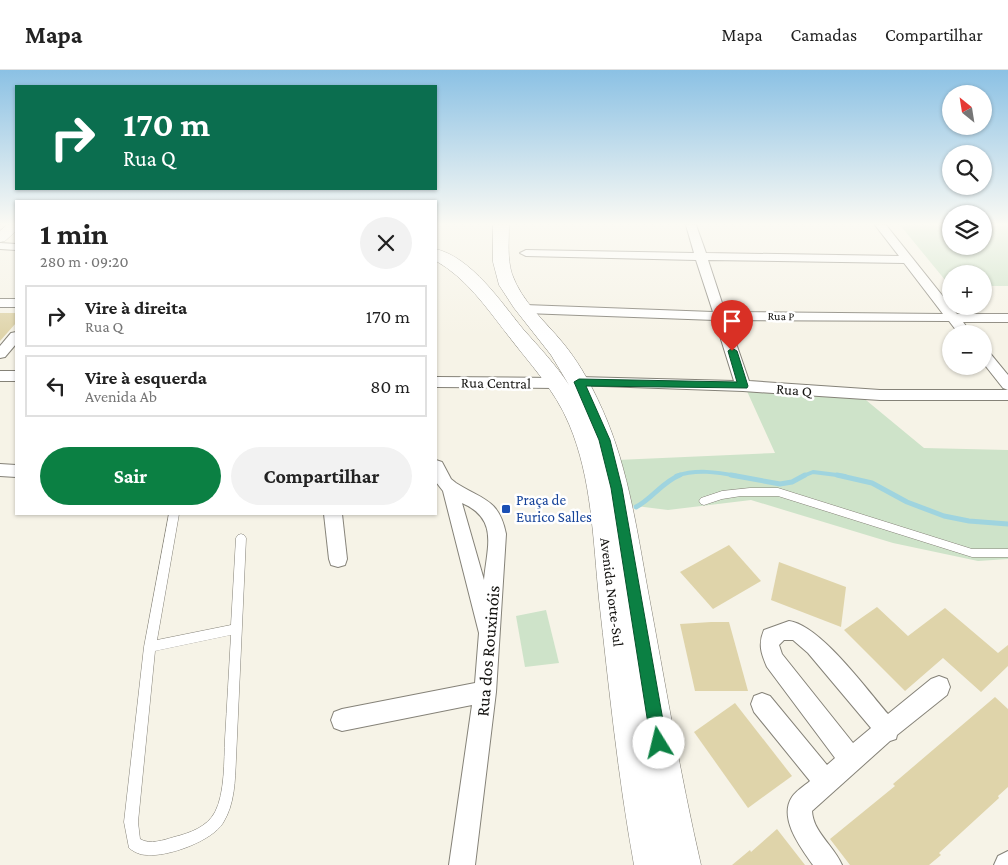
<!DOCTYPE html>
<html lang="pt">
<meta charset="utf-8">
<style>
:root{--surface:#fff;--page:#f2f2f2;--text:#222;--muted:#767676;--line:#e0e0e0;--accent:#0b8043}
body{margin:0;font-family:"Crimson Pro",serif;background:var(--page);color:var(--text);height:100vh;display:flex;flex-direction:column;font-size:19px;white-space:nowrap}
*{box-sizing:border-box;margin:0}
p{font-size:16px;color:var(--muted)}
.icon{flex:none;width:28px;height:28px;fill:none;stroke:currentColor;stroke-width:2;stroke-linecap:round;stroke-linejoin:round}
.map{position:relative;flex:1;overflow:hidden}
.drawer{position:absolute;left:15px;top:130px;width:422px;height:315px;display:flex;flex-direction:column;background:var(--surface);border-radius:0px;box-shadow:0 1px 4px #0004}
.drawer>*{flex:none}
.banner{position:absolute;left:15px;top:15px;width:422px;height:105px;border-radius:0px;box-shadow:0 1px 4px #0004;background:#0b6e4f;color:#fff;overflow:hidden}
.needle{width:32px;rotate:330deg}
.buttons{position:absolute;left:942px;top:15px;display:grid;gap:10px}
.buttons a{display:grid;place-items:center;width:50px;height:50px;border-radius:50%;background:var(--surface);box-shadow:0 1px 4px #0004;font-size:25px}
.pin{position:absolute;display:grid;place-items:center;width:42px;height:42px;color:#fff;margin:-51px -21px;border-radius:50% 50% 50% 0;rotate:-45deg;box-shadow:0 0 5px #0007}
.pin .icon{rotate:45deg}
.me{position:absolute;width:55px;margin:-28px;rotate:351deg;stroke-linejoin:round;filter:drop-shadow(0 0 4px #0008)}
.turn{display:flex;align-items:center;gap:18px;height:105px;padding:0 25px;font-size:22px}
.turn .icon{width:65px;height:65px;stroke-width:2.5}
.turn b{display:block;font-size:35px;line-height:42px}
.round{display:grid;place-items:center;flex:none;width:52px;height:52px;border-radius:26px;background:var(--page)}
.head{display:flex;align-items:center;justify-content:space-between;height:85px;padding:0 25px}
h1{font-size:30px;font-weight:700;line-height:38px}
.action{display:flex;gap:10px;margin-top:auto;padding:10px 25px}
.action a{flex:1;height:58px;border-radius:30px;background:var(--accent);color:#fff;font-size:20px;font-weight:700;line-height:58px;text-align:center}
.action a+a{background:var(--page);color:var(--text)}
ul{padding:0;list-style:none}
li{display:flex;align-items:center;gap:15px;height:62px;margin:0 10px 8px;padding:0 15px;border:2px solid var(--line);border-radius:0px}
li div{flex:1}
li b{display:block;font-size:19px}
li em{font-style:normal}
header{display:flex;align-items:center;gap:30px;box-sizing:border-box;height:70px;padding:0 25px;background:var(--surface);border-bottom:1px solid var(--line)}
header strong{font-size:24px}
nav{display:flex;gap:28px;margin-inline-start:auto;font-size:18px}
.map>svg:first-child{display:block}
.green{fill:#cee3c9}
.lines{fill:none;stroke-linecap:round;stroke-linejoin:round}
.stream-far1{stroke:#9fd4df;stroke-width:4}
.stream{stroke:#9fd4df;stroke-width:5}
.building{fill:#dfd4aa}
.service-casing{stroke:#858278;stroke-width:1}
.minor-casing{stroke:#858278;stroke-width:2}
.tertiary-casing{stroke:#858278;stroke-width:1}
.secondary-casing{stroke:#858278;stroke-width:1}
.service{fill:#fff;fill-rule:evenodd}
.minor{fill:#fff;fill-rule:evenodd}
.tertiary{fill:#fff;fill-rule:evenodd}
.secondary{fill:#fff;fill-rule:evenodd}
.route{fill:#0b8043;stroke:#07532c}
.transit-dot{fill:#1a4fb4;stroke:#fff;stroke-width:2}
.labels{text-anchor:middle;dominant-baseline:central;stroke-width:5;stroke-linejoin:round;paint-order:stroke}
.far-street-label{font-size:12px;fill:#141310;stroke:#fff}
.street-label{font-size:15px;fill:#141310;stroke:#fff}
.transit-label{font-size:15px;fill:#164399;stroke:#fff;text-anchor:start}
.near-street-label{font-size:18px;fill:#141310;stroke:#fff}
</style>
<header>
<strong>Mapa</strong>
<nav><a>Mapa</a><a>Camadas</a><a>Compartilhar</a></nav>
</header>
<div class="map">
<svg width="1008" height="795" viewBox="0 0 1008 795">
<rect width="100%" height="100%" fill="#f6f3e7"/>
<!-- green -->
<g class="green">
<polygon points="900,155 951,155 951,176 984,176 984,155 1008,155 1008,216 984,216 984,204 951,204 950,216"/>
<polygon points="746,319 855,321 924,378 1008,380 1008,489 978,491 893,473 751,430 668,440 628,435 617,390 775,383"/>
<polygon points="546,540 559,593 525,597 516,546"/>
</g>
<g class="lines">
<!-- stream-far1 -->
<g class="stream-far1">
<path d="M676,406C696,399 717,402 737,406"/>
<polyline points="803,406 813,402 845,406"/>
</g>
<!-- stream -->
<g class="stream">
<polyline points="731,405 780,414 792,412 805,405"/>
<polyline points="837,405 872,413 907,432 944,446 969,451 1008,454"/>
<path d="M636,437C652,429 662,412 680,405"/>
</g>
</g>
<!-- building -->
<g class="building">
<polygon points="0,243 16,243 16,253 0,271"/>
<polygon points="729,475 761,511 713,539 680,502"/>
<polygon points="779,492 846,517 841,557 771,530"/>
<polygon points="877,537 908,566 945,538 998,583 1008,575 1008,596 981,622 943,588 905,621 844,560"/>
<polygon points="711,552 729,552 748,621 695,621 680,554"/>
<polygon points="995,627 1008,639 1008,717 998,726 999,728 939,783 941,785 929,795 850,795 830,769 895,716 893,714"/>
<polygon points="735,633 792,706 748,738 694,662"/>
<polygon points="777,759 805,795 732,795 750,780 751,782"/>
</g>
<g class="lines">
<!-- service casing -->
<g class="service-casing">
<g id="service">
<polygon points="750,418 778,418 972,479 1008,479 1008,487 972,487 778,426 741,426 722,429 704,435 701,434 699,431 701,428 722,421"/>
<path d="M169,444H179L157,570L231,555L236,468L238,465L241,464L244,465L246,468L236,689C235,710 235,734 223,753C212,771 168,787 147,785C140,785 134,782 129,778L124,752L144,577ZM231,565C229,600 227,635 225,669C224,690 225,723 215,742C207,757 190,763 174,767C164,770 150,775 140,769L138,752L155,581Z"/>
</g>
</g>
<!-- minor casing -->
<g class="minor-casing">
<g id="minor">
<path d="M686,155H696L706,183L899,186L875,155H886L957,244H1008V252H963L972,264H959L949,251L728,250L749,311L880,320H1008V330H880L743,321L574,315L572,312L574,309L579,307L734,311L715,250L525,243L519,239L525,235L713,242L696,190L526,186L520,183L526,180L694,183ZM708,190L904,193L943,244L725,242Z"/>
<polygon points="0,173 16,174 16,180 0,179"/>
<rect x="0" y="229" width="16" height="8"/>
<polygon points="16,262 16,274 5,287 0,288 0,276 11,263"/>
<polygon points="984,281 989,282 1008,305 1008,320 1003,318 984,294"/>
<rect x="0" y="301" width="16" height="10"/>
<polygon points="436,307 556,308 561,310 563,313 561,316 556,318 436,317"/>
<path d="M436,390L442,392L451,409L456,413C483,430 499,429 506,464L496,622L475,795H449L472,635L342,661L334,658L331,650L334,642L342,639L475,613L479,563L443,421L436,412ZM462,433C499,449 487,477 484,510Z"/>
<polygon points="0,394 16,395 16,407 0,406"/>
<polygon points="324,444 342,444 347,489 345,495 338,497 331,495 329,489"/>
<path d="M789,551C820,555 867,620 888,644L931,609L939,606L947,609L950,617L947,625L897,665L896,669L890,671L812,741C813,762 834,776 842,795H813C801,778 778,748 792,727C796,721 804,716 810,711L754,642L751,634L754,626L762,623L770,626L827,695L835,688L767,597C761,583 758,574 764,560ZM784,570H793L808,583L871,658L853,673L782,584L779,575Z"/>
<polygon points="1008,781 1008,795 994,795 998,786"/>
</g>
</g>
<!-- tertiary casing -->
<g class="tertiary-casing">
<polygon id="tertiary" points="7,155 16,155 16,161 5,171 0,172 0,161"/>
</g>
<!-- secondary casing -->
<g class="secondary-casing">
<path id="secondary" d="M493,155H509C509,171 507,188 512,204C522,232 545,251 563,273C577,290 588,309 597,328C627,389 636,455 648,521C665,612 680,704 701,795H634C618,707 609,618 599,529C593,470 592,408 569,354C555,320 529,293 507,264C486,237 466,208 436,191V179C472,188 501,232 523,259C539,277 556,295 569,315L551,285L514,238L499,215L493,192Z"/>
</g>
<!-- service -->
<use href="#service" class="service"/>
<!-- minor -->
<use href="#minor" class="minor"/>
<!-- tertiary -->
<use href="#tertiary" class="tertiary"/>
<!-- secondary -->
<use href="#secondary" class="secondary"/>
</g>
<!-- sky -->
<linearGradient id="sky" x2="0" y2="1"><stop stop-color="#8bc1e4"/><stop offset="0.58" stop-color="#fbfaf4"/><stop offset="1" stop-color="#fbfaf4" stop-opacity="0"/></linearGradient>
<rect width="1008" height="266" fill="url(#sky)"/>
<!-- route -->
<polygon class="route" points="732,278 737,281 748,316 747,318 586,316 610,370 622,418 667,673 665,678 659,681 654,678 651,673 611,418 599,370 574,312 579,309 737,312 728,281"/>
<!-- markers -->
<rect class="transit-dot" x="501" y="434" width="10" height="10" rx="2.5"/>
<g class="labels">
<!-- far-street labels -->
<g class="far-street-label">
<text transform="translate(781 246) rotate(1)">Rua P</text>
</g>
<!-- street labels -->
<g class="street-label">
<text transform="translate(496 313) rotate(1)">Rua Central</text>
<text transform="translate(794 320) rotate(5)">Rua Q</text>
<text transform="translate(612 522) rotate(83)">Avenida Norte-Sul</text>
</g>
<!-- transit labels -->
<g class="transit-label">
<text x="516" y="430">Praça de<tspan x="516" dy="17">Eurico Salles</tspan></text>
</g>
<!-- near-street labels -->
<g class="near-street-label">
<text transform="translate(488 581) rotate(-85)">Rua dos Rouxinóis</text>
</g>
</g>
</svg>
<div class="buttons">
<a><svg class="needle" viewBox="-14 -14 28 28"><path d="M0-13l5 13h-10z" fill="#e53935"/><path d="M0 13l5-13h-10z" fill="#767676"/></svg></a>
<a><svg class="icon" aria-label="search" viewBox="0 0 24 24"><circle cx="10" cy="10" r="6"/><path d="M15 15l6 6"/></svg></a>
<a><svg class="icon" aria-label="layers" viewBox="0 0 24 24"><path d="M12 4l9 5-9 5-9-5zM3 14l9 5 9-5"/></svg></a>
<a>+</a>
<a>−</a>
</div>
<div class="pin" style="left:732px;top:281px;background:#d93025"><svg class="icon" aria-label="arrive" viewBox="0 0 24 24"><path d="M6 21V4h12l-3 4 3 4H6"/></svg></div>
<svg class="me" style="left:659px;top:673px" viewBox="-20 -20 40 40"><circle r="19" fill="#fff"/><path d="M0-13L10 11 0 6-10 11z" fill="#0b8043"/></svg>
<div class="banner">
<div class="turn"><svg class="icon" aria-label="right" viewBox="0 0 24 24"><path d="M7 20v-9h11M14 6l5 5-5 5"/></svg><div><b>170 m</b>Rua Q</div></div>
</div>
<section class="drawer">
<div class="head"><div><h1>1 min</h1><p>280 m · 09:20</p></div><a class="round"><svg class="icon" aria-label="close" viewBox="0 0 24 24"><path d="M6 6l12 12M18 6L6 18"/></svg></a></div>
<ul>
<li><svg class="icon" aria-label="right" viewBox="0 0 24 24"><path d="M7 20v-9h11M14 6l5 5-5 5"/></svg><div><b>Vire à direita</b><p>Rua Q</p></div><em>170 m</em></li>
<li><svg class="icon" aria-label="left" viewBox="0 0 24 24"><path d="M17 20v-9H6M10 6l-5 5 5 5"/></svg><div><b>Vire à esquerda</b><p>Avenida Ab</p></div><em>80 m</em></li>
</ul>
<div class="action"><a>Sair</a><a>Compartilhar</a></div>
</section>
</div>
